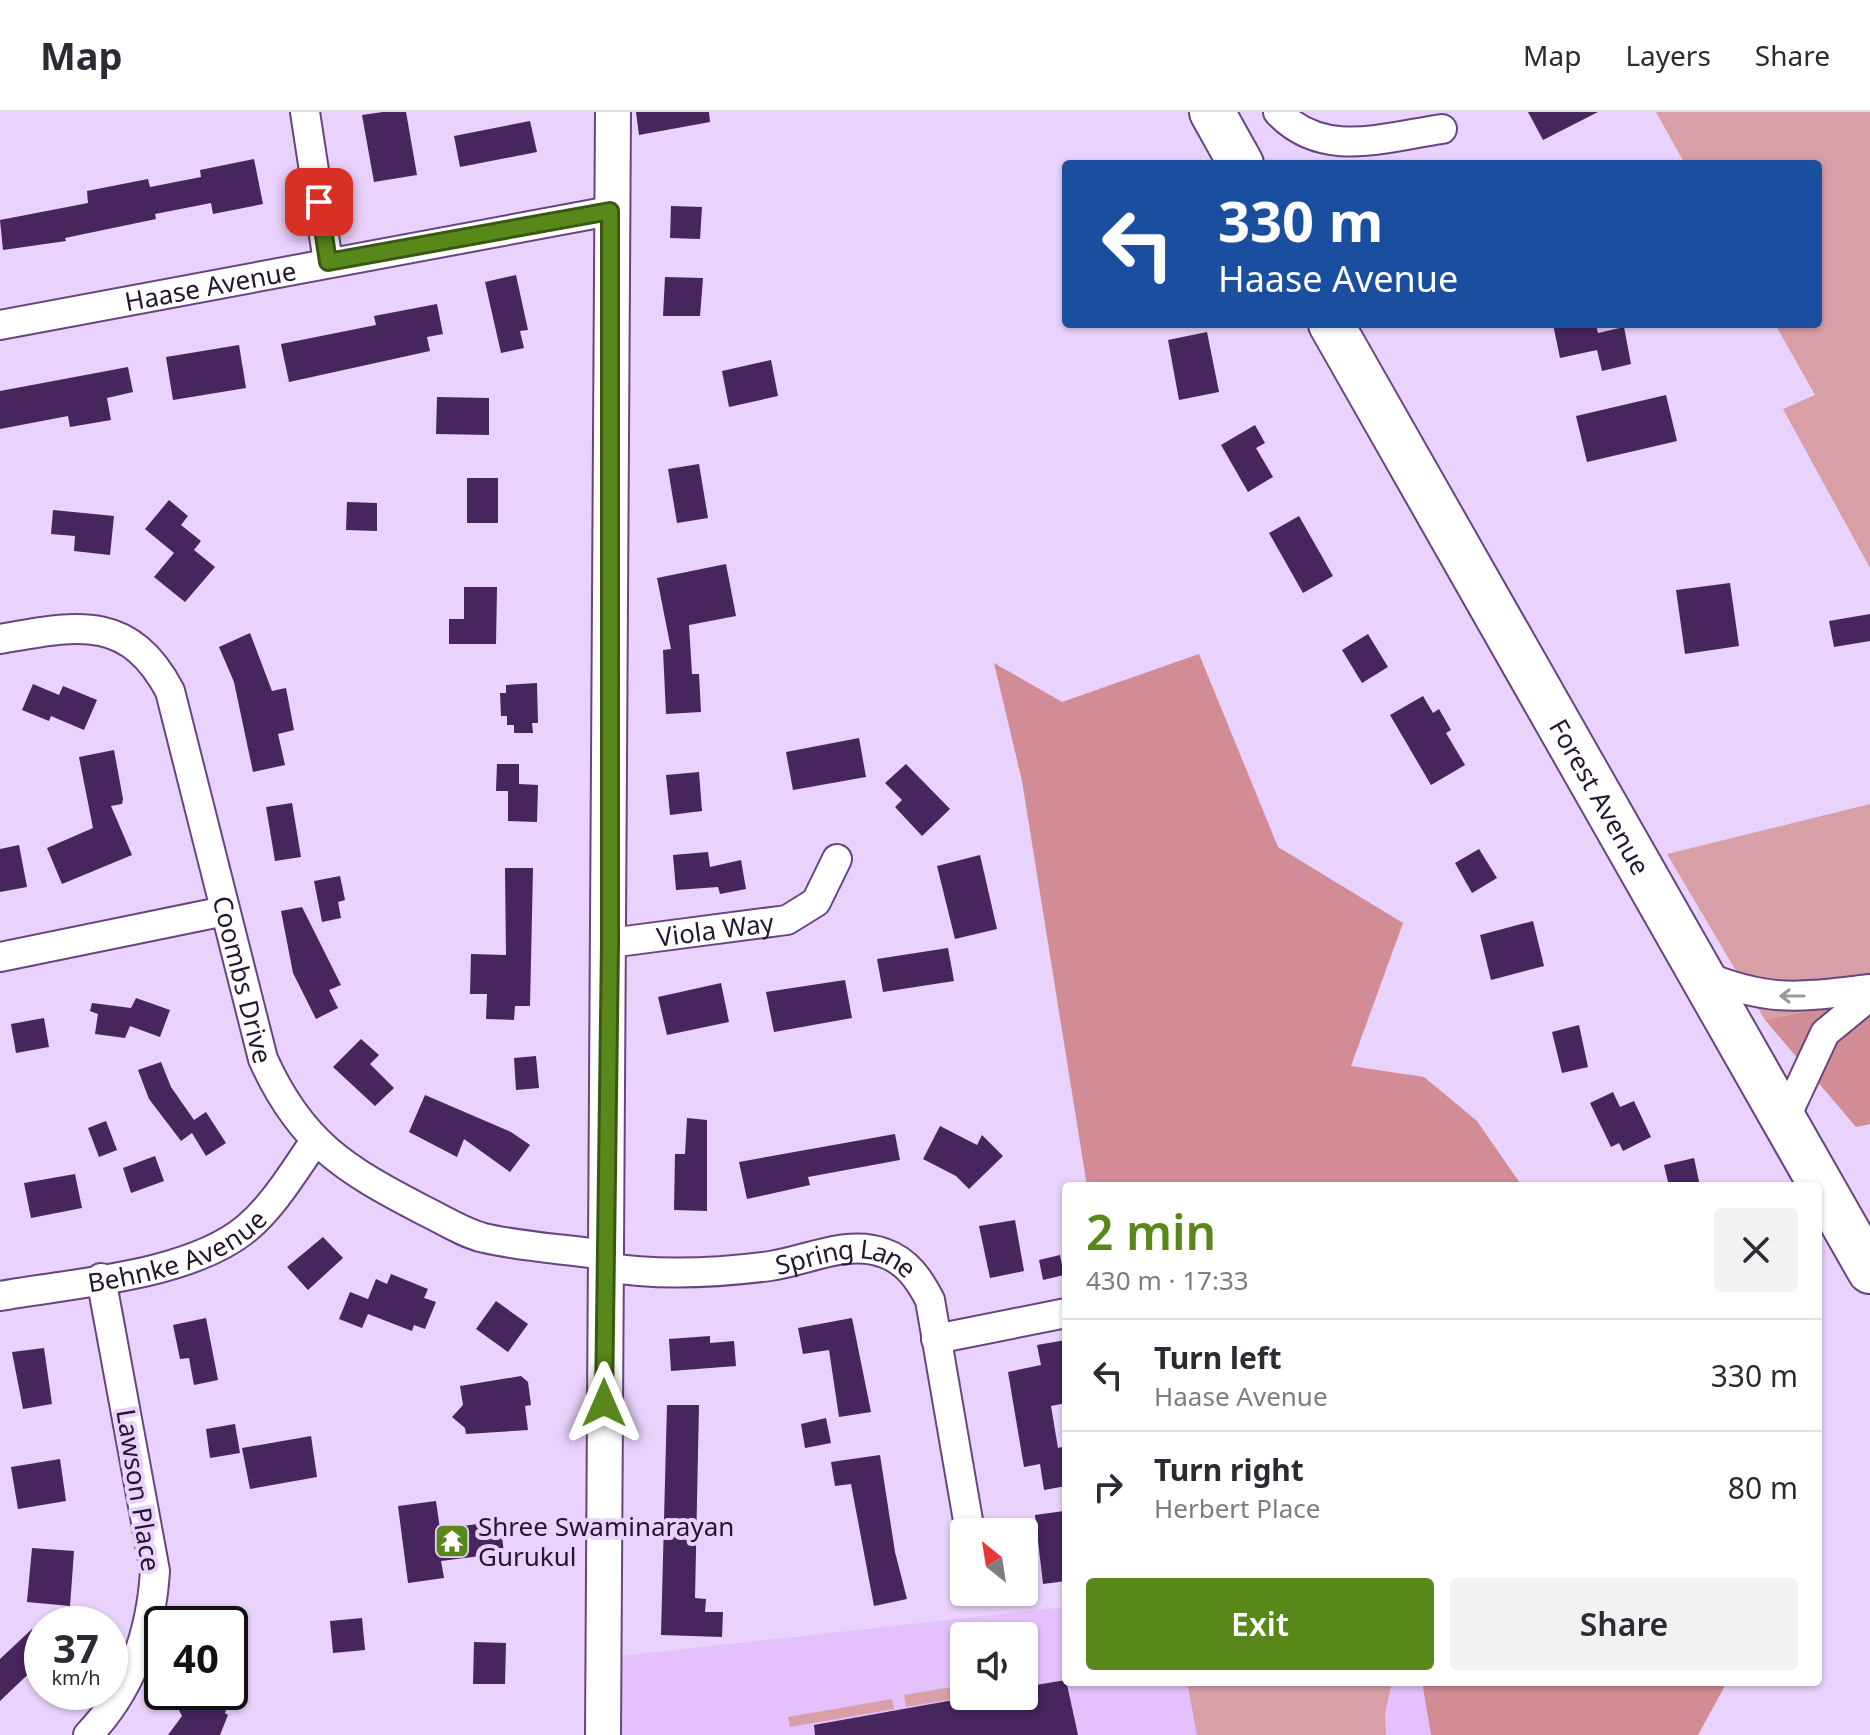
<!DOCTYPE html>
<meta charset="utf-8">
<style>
:root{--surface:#fff;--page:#f2f2f3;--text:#2b2b33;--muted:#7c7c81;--line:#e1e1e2;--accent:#59881a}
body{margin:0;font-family:"Noto Sans",sans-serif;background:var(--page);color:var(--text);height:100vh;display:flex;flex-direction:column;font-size:30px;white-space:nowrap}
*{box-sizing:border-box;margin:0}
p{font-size:26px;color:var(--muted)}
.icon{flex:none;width:44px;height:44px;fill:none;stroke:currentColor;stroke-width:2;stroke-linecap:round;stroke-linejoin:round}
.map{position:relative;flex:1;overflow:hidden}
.drawer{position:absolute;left:1062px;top:1070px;width:760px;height:504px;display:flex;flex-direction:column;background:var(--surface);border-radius:8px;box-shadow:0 2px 6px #0004}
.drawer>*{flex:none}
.top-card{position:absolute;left:1062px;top:48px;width:760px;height:168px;border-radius:8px;box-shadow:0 2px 6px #0004;background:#1a4fa0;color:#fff;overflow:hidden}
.needle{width:52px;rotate:330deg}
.tools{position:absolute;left:950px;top:1406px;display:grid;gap:16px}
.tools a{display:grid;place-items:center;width:88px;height:88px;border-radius:8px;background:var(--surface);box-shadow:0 2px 6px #0004;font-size:40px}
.speed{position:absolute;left:24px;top:1494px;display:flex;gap:16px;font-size:40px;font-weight:700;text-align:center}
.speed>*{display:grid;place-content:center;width:104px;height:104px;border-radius:50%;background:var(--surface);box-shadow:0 2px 6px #0004;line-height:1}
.speed small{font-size:20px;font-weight:400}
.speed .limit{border:4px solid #111;border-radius:12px;background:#fff;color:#111}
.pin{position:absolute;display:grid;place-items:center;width:68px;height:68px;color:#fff;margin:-34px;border-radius:16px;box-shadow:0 4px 12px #0006}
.me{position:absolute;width:88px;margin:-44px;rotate:0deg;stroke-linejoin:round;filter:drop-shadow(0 0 6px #0008)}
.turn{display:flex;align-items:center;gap:28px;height:168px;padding:0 24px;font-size:36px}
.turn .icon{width:104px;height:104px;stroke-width:2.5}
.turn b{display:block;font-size:56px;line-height:68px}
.round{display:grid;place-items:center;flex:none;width:84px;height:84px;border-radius:8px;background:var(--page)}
.head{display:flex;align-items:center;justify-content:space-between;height:136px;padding:0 24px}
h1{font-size:48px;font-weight:600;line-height:60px;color:var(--accent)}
.cta{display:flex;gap:16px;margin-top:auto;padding:16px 24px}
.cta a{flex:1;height:92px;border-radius:8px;background:var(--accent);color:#fff;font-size:32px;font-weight:600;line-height:92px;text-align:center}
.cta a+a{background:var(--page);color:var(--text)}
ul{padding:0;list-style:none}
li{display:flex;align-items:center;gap:24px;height:112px;padding:0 24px;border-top:2px solid var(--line)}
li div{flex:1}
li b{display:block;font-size:30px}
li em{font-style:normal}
header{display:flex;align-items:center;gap:48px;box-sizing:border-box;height:112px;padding:0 40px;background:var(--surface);border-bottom:2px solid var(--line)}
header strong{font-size:38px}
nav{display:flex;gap:44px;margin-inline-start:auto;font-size:28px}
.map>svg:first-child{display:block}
.built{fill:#e4c1fd;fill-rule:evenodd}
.green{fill:#d99fa6}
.forest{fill:#d18c96}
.building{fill:#47255d}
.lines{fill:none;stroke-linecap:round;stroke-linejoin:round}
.minor-casing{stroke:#684580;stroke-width:32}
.tertiary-casing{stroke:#684580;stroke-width:38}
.primary-casing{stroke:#684580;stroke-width:48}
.minor{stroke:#fff;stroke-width:28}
.tertiary{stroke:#fff;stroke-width:34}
.primary{stroke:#fff;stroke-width:44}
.oneway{stroke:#9d96a1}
.route-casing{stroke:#3a5811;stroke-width:20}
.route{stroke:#59881a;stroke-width:14}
.labels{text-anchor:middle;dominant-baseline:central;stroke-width:8;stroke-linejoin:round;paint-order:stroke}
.street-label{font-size:26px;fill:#25162f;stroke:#e9d2fb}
.poi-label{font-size:26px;fill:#25162f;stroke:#e9d2fb;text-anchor:start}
</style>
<header>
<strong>Map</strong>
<nav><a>Map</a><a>Layers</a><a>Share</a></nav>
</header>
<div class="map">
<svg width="1870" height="1623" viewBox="0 0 1870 1623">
<rect width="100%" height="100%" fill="#e9d2fb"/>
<!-- built -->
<path class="built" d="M1066,1495V1570H1422L1431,1623H603V1546ZM964,1524H1024V1584H964Z"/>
<!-- green -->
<g class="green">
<polygon points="1656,0 1870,0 1870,456 1783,297 1815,283 1775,212 1818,212 1818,52 1685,52"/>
<polygon points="1870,692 1870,886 1765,908 1667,742"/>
<polygon points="1187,1570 1392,1570 1385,1601 1386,1623 1197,1623"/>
<polygon points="964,1573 964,1584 971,1584 906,1595 904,1583"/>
<polygon points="892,1587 894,1597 790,1615 788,1605"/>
</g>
<!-- forest -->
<g class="forest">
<polygon points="1199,542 1278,735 1403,811 1351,954 1424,965 1477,1009 1522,1074 1087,1074 1022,669 994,551 1062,590"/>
<polygon points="1870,886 1870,1012 1856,1015 1765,908"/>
<polygon points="1422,1570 1727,1570 1698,1623 1431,1623"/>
</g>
<!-- building -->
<g class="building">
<polygon points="383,0 406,0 417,63 374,70 362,3"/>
<polygon points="636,0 709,0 710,10 639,23"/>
<polygon points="1528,0 1598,0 1543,28"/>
<polygon points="530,9 537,40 460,55 454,24"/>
<polygon points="254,47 263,92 213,102 211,91 155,102 156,107 65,126 66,129 3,138 0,108 88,91 87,79 148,67 150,75 201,65 200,58"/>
<polygon points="671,94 702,95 700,127 670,126"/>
<polygon points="516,163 528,218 520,219 524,236 501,241 485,170"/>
<polygon points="665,165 703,166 700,204 663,204"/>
<polygon points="437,192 443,222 427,225 430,239 289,270 281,232 376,213 374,204"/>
<polygon points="1553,212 1596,212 1598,221 1624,215 1631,252 1602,259 1597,238 1560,246"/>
<polygon points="1207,220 1219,280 1179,288 1168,228"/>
<polygon points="239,233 246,276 173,288 166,245"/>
<polygon points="771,248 778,284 729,295 722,259"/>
<polygon points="128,255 133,280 107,286 111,308 70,315 68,304 0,317 0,279"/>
<polygon points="1666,283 1677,329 1587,350 1576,304"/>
<polygon points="437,285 489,286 489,323 436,322"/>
<polygon points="1255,313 1265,331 1256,336 1273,365 1248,380 1221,333"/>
<polygon points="699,352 708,406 677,411 668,357"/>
<rect x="467" y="366" width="31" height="45"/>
<polygon points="169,388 188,404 181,413 201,429 194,438 215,455 185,490 154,465 174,441 145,417"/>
<polygon points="347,390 377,391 377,419 346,418"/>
<polygon points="53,398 114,404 110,443 74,439 75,424 51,422"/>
<polygon points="1299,404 1333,464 1303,481 1269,421"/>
<polygon points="726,452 736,504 689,513 692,562 699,562 701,600 666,602 663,538 671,537 657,466"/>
<polygon points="1730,471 1739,534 1685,542 1676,478"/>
<polygon points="464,475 497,475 496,532 449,532 449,507 464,507"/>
<polygon points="1870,502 1870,529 1834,535 1829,509"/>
<polygon points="250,521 272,579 286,576 294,618 278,622 285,653 253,660 234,570 219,535"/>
<polygon points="1368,522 1388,555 1362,571 1342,538"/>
<polygon points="537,571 538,611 532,611 533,621 514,621 514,613 507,613 507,604 501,604 500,581 506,581 506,573"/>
<polygon points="33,572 59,583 63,574 97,588 84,618 51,604 49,609 22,598"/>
<polygon points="1423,584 1433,601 1439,597 1451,618 1446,621 1465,653 1431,673 1390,603"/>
<polygon points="859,626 866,665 793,678 786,640"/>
<polygon points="114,638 123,687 122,692 111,694 132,743 62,772 47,736 93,716 79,645"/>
<polygon points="497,652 519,652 519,672 538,673 537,710 508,709 508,679 496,679"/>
<polygon points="906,652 950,697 922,724 895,695 902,688 885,671"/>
<polygon points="699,660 702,699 670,703 666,663"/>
<polygon points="292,691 301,745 275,749 266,695"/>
<polygon points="19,733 27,775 0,780 0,737"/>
<polygon points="1479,737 1497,766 1472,781 1455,751"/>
<polygon points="708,740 710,755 741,748 746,777 720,782 718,775 676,778 673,743"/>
<polygon points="980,743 997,817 955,827 937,754"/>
<polygon points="505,756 533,756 530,894 515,894 514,908 486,907 487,882 470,882 471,842 506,843"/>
<polygon points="340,764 345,788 338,790 341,806 322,810 314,769"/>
<polygon points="302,795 341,873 329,878 338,896 316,907 293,861 281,799"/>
<polygon points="1533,809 1544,854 1491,868 1480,823"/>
<polygon points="948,836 954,869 883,880 877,847"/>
<polygon points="845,868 852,906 774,920 766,880"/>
<polygon points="721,871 729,910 667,923 658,885"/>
<polygon points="136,886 170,898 160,925 130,914 125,926 95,922 98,902 90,899 92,891 131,896"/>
<polygon points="44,906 49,935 16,941 11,912"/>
<polygon points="1579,913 1588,955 1562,961 1552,920"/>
<polygon points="361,927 379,943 370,952 394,976 375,994 333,955"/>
<polygon points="536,944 539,976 516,978 514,946"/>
<polygon points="161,950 171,975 194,1008 206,1000 226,1031 206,1044 192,1021 181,1029 149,987 138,958"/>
<polygon points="1613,980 1620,995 1634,989 1651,1025 1623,1039 1619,1031 1611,1035 1590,991"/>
<polygon points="425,983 511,1020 530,1033 510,1060 464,1027 457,1045 409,1020"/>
<polygon points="687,1006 707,1008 707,1099 674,1098 675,1042 685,1042"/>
<polygon points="106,1009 117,1038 99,1045 88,1016"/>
<polygon points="940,1014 977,1033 982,1023 1003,1044 969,1077 956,1064 923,1047"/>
<polygon points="895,1022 900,1048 808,1065 810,1073 747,1087 739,1050"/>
<polygon points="155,1044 164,1069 131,1081 123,1056"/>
<polygon points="1694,1046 1700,1074 1669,1074 1664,1053"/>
<polygon points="75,1062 82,1096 31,1106 24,1071"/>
<polygon points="1015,1108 1024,1159 990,1166 979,1114"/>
<polygon points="323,1125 343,1146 308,1178 287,1155"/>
<polygon points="1060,1143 1064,1163 1043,1168 1039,1148"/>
<polygon points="391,1162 428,1177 424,1186 436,1190 425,1217 414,1213 412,1219 368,1202 362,1216 339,1207 350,1180 368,1187 376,1167 387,1172"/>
<polygon points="496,1189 528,1212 508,1240 476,1217"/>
<polygon points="206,1206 218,1268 194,1273 189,1246 180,1247 173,1213"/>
<polygon points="852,1206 871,1300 839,1305 829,1238 803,1242 798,1216"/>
<polygon points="710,1224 710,1231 734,1229 736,1254 671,1259 669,1227"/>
<polygon points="1066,1228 1066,1291 1051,1294 1058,1336 1066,1334 1066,1374 1044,1378 1040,1352 1024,1355 1008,1260 1041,1253 1037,1233"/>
<polygon points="44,1236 52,1292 23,1297 12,1240"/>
<polygon points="521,1264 528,1270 531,1293 525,1294 528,1318 466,1322 465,1316 452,1305 463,1293 460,1274"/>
<polygon points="667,1293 699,1293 695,1486 706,1487 705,1500 723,1500 722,1525 661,1523"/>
<polygon points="826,1306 831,1331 805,1336 801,1312"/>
<polygon points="235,1312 240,1341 210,1346 206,1317"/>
<polygon points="311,1324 317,1365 250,1377 242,1336"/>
<polygon points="880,1343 895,1440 907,1487 874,1494 851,1372 835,1374 831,1350"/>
<polygon points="60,1347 66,1389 18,1397 11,1355"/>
<polygon points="436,1389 440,1417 500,1409 504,1441 441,1449 444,1466 408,1471 398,1394"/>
<polygon points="1064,1399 1066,1469 1043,1472 1035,1403"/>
<polygon points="32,1436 74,1439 70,1494 27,1490"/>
<polygon points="362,1506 365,1538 333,1541 330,1509"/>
<polygon points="32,1517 42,1527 42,1549 0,1589 0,1547"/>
<polygon points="474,1530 506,1531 505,1572 473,1572"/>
<polygon points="1066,1568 1078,1623 815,1623 814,1613 976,1584 1024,1584 1024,1575"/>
<polygon points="187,1580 232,1580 225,1601 228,1603 220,1623 168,1623 182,1604 179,1598"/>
</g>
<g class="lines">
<!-- minor casing -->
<g class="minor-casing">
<g id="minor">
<polyline points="305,0 328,150"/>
<path d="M1278,0C1323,48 1385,25 1442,17"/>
<path id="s1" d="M0,213L610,99"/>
<path id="s2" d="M0,527C75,514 128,500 170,579L263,947C300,1030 344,1057 423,1098C442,1107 463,1121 484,1126C523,1135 565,1137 605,1143"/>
<path id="s3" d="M610,831L787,808L816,790L837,747"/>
<polyline points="0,845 225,799"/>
<path d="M1702,863C1770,891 1799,885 1870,877"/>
<polyline points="1784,1009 1825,921 1870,884"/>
<path id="s4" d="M605,1155C658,1164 716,1161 770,1154C806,1149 848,1127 884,1141C907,1149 919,1167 930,1188L970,1420"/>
<path id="s5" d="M0,1184C73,1171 190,1164 247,1116C275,1092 294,1059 315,1029"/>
<polyline points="936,1227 1066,1201"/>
<path d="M88,1623C132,1577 151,1522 155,1459L101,1166"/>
</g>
</g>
<!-- tertiary casing -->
<g class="tertiary-casing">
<polyline id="tertiary" points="603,1623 613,0"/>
</g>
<!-- primary casing -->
<g class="primary-casing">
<g id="primary">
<polyline points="1212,0 1241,52"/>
<path id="s6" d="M1331,212L1870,1159"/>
</g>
</g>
<!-- minor -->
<use href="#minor" class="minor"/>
<!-- tertiary -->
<use href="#tertiary" class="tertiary"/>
<!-- primary -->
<use href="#primary" class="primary"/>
</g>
<!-- one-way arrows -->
<defs><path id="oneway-shaft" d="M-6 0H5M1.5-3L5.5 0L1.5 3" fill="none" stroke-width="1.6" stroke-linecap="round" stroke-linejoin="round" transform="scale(2)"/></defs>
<use class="oneway" href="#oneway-shaft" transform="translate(1792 884) rotate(180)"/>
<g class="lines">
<!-- route casing -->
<g class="route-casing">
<polyline id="route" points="319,90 328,150 610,99 610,831 604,1291"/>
</g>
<!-- route -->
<use href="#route" class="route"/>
</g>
<!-- icons -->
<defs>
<g id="temple-square" transform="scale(1.8)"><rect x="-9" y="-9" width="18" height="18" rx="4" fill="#59881a" stroke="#e9d2fb"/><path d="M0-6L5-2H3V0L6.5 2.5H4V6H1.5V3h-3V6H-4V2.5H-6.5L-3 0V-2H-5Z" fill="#fff"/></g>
</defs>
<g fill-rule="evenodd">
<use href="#temple-square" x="452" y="1429"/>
</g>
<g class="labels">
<!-- street labels -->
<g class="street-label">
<text stroke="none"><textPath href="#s1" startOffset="214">Haase Avenue</textPath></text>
<text stroke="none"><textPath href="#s6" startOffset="544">Forest Avenue</textPath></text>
<text stroke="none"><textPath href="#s3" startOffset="106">Viola Way</textPath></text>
<text stroke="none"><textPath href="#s2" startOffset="494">Coombs Drive</textPath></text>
<text stroke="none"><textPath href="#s5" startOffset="184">Behnke Avenue</textPath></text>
<text stroke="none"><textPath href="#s4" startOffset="244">Spring Lane</textPath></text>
<text transform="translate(139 1378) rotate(81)">Lawson Place</text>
</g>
<!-- poi labels -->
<g class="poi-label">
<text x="478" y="1414">Shree Swaminarayan<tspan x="478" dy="30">Gurukul</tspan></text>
</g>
</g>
</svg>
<div class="tools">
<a><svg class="needle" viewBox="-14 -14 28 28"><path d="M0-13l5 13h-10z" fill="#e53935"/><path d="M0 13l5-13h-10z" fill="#7c7c81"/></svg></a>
<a><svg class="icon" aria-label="sound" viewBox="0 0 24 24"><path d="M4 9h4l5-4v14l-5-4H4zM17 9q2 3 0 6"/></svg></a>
</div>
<div class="speed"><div>37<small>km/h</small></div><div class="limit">40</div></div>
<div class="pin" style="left:319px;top:90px;background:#d93025"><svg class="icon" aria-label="arrive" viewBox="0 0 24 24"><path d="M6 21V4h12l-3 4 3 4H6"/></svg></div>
<svg class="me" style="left:604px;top:1291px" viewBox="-20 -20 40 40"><path d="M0-17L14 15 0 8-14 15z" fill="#59881a" stroke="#fff" stroke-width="4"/></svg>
<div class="top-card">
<div class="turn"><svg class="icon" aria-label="left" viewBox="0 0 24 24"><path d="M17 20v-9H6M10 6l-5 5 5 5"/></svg><div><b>330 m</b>Haase Avenue</div></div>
</div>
<section class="drawer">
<div class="head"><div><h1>2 min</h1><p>430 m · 17:33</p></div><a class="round"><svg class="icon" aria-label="close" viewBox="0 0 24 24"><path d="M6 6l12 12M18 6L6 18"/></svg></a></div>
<ul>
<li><svg class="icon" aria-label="left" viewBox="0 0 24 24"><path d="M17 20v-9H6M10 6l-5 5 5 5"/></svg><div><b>Turn left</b><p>Haase Avenue</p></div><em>330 m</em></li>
<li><svg class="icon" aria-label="right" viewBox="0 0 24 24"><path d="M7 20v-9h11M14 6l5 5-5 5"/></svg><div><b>Turn right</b><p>Herbert Place</p></div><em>80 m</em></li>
</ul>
<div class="cta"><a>Exit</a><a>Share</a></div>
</section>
</div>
